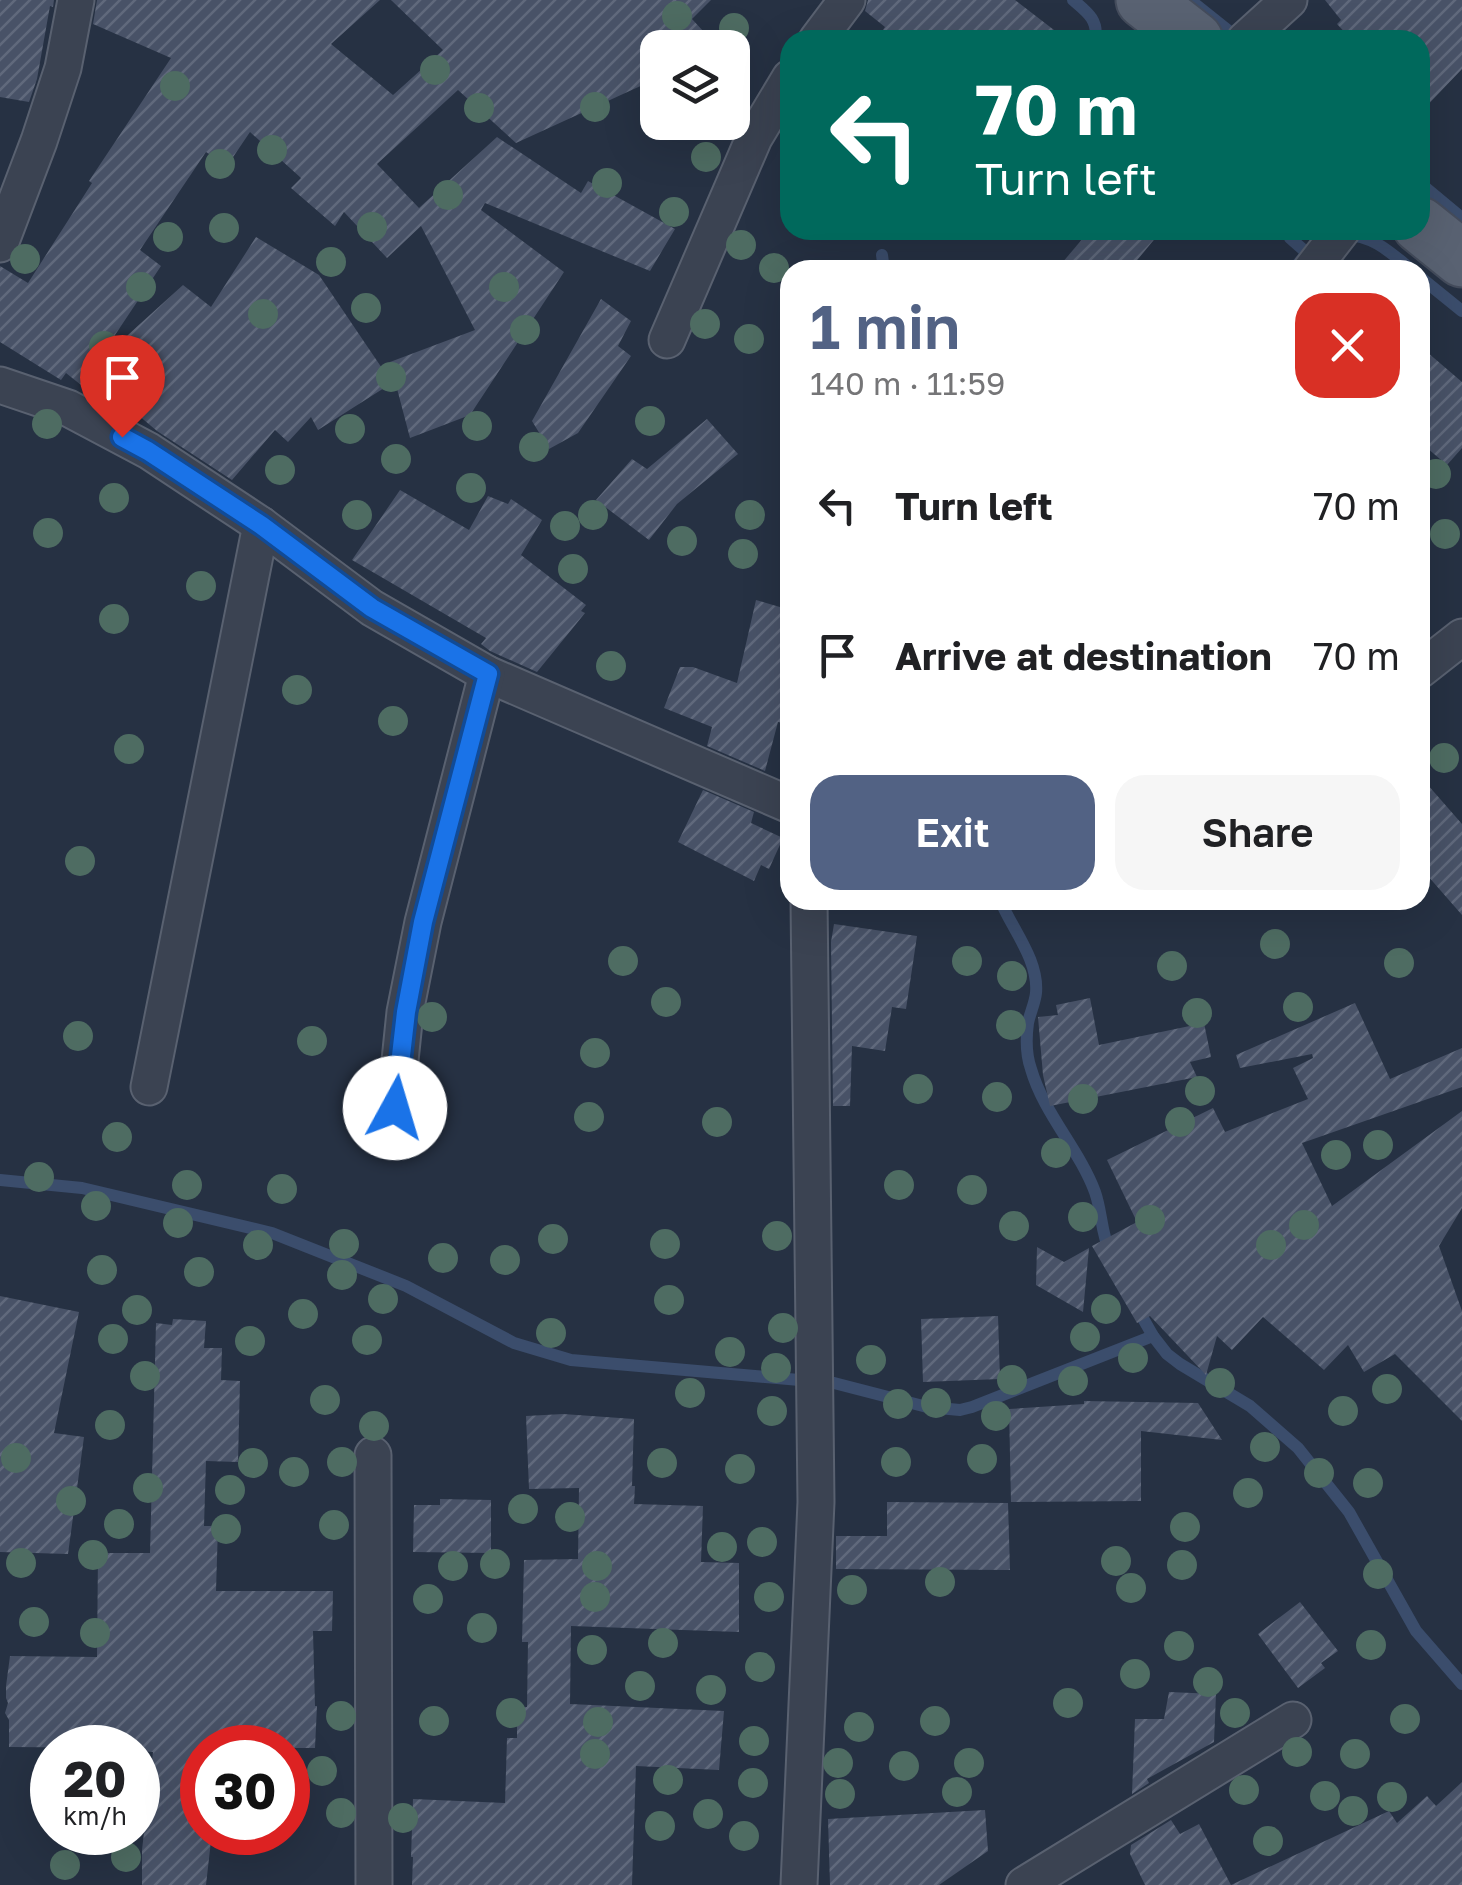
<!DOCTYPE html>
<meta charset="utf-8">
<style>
:root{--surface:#fff;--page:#f6f6f6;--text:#202124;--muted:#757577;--accent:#526284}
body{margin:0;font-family:"Golos Text",sans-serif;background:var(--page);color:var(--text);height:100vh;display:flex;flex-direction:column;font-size:38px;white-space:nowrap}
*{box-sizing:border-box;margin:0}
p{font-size:32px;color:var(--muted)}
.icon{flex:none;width:55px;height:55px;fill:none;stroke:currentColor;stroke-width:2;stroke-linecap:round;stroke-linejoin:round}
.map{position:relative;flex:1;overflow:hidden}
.panel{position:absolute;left:780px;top:260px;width:650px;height:650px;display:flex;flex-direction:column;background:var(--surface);border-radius:30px;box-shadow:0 10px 40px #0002}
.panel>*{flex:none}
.hud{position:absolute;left:780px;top:30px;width:650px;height:210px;border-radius:30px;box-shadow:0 10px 40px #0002;background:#00695c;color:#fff;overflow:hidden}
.fabs{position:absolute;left:640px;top:30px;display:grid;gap:20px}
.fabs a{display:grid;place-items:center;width:110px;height:110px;border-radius:20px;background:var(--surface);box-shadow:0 10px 40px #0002;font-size:50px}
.speed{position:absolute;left:30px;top:1725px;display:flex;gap:20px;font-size:50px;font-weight:700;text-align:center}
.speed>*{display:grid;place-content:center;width:130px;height:130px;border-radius:50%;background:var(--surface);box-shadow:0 10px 40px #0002;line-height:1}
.speed small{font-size:25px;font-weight:400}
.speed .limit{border:15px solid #d22;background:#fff;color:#111}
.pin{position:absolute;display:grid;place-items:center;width:85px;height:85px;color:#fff;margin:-102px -42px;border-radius:50% 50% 50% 0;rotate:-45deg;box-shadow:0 0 10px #0007}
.pin .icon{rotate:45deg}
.me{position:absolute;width:110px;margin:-55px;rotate:6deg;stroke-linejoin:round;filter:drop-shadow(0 0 8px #0008)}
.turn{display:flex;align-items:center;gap:35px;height:210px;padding:0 30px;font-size:45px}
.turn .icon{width:130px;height:130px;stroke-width:2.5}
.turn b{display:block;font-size:70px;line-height:85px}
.round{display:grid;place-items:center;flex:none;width:105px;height:105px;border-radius:30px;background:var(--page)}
.head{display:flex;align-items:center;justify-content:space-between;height:170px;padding:0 30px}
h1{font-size:60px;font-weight:600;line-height:75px;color:var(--accent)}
.action{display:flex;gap:20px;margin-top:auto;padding:20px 30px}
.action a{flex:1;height:115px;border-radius:30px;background:var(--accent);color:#fff;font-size:40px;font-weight:600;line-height:115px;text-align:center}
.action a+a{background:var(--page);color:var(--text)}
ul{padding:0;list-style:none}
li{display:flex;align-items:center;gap:30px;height:150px;padding:0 30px}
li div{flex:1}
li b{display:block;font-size:38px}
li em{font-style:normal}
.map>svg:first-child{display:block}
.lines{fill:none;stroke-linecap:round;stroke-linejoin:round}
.stream{stroke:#3b4d6c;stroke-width:12}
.building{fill:url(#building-hatch)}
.minor-casing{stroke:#596170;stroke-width:39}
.primary-casing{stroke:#444c5c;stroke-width:59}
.minor{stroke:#3b4352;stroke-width:35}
.primary{stroke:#596272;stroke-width:55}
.tree{fill:#4e6c62}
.route-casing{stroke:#114b97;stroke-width:25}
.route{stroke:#1a73e8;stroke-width:18}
</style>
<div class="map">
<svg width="1462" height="1885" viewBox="0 0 1462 1885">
<defs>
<pattern id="building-hatch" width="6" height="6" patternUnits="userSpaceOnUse" patternTransform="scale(2.5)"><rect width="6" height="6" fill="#485267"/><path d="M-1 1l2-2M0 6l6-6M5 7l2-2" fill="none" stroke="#60697c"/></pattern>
</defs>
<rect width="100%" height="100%" fill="#263143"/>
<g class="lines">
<!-- stream -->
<g class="stream">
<path d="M1073,0C1087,12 1099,20 1095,40"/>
<polyline points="1190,0 1240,40"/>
<polyline points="1420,183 1462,218"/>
<path d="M1345,235C1373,235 1391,253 1412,270"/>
<polyline points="1290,238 1307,253 1293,270"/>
<polyline points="882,255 884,270"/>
<polyline points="1420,277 1462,311"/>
<path d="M1000,900C1012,929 1039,960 1036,993C1035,1003 1030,1013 1028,1023C1026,1038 1026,1055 1031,1069C1044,1114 1079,1149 1095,1192C1102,1212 1101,1233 1110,1252"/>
<polyline points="0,1180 82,1188 272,1233 406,1286 514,1343 571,1360 834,1383 927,1407 960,1410 972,1407 1153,1336"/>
<polyline points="1136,1306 1153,1336 1167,1354 1180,1364 1250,1406 1298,1448 1349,1512 1416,1631 1462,1684"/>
</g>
</g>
<!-- building -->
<g class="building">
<polygon points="0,0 54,0 53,7 50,6 37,79 29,102 0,97"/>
<polygon points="97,0 380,0 331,44 393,95 443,50 391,0 711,0 692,19 704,32 688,48 658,48 658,78 516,143 458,90 377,164 419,208 497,137 581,193 588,181 675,229 650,271 485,203 481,210 564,272 470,415 410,438 390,362 475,330 421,226 387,258 344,212 335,226 291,188 301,178 250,132 227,166 206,152 140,250 161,266 113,338 119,343 183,285 211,307 256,237 319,275 392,383 318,430 311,417 288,442 275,430 232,480 157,431 99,382 91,393 66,373 61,380 0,342 0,266 28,283 92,183 89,181 171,58 93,24"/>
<polygon points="868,0 1015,0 1067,40 876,40 885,27 865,11"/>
<polygon points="1325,0 1462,0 1462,69 1420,113 1420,40 1352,40 1337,24 1341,20"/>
<polygon points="1090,230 1162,230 1129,270 1056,270"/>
<polygon points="601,299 631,321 618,346 631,356 578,433 549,449 532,421"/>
<polygon points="1420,346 1462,382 1462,448 1447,465 1420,442"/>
<polygon points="707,419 738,454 677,504 649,540 596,500 632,459 647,469"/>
<polygon points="400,490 469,530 488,496 508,504 511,499 542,520 521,555 586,605 581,611 585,613 537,672 490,651 481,644 486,638 352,560"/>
<polygon points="756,600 790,610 790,725 778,722 765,771 707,746 712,727 664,708 680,667 693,667 737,683"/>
<polygon points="1420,776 1462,824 1462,915 1420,867"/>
<polygon points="703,790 754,812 751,823 783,838 769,869 761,865 754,881 678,842"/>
<polygon points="834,924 917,936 906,1009 892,1007 885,1051 852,1046 850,1106 833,1106 831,942"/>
<polygon points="1090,998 1099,1045 1204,1023 1211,1057 1190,1062 1197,1077 1050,1106 1043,1075 1038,1017 1058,1015 1056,1005"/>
<polygon points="1355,1003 1390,1079 1462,1048 1462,1087 1302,1143 1332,1206 1462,1111 1462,1208 1439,1246 1462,1311 1462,1421 1395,1354 1364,1372 1348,1345 1324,1370 1263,1317 1232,1350 1217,1336 1206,1375 1150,1316 1137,1323 1092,1246 1137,1222 1107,1160 1213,1108 1225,1132 1308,1099 1293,1068 1313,1058 1312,1054 1240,1068 1236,1055"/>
<polygon points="1037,1247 1064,1262 1089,1248 1083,1312 1036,1285"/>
<polygon points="0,1296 79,1312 54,1433 84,1437 68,1554 0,1552"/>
<polygon points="998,1316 1000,1379 923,1382 921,1319"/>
<polygon points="173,1319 206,1321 204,1348 222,1348 221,1380 240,1381 238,1462 206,1461 204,1526 218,1526 216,1591 333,1591 332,1631 313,1631 315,1706 317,1706 315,1748 202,1748 202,1832 212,1832 206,1885 142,1885 142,1850 153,1752 138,1751 138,1748 9,1747 9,1720 5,1713 8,1703 6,1698 6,1686 10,1656 97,1657 98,1553 150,1553 156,1323 172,1325"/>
<polygon points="1084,1401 1198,1403 1222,1440 1141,1431 1141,1501 1011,1502 1009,1409 1084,1404"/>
<polygon points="563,1414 634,1419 632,1486 635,1486 634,1504 703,1506 701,1562 739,1563 739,1632 571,1626 570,1704 724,1711 719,1770 636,1766 632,1885 412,1885 413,1857 411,1857 413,1799 505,1803 507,1738 517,1738 517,1707 527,1707 528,1642 522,1642 524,1560 578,1559 579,1488 529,1489 526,1416"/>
<polygon points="440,1499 491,1500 491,1553 413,1552 414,1505 440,1505"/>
<polygon points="887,1502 1008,1503 1010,1570 836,1569 836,1536 887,1536"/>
<polygon points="1300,1602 1338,1651 1321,1663 1325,1668 1298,1688 1258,1634"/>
<polygon points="1169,1692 1216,1694 1214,1742 1147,1779 1149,1783 1132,1794 1135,1719 1164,1719"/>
<polygon points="1462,1782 1462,1885 1145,1885 1130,1854 1131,1845 1171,1820 1180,1834 1199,1824 1231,1885 1389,1811 1397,1823 1427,1796 1436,1806"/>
<polygon points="985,1810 988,1851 939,1885 830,1885 828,1819"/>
</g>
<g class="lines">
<!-- minor casing -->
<g class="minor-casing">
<g id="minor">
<polyline points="817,40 847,0"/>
<polyline points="1245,40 1289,0"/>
<polyline points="0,244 39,141 63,68 76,0"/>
<polyline points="1311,270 1342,230"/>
<polyline points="667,340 754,138 790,78"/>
<polyline points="0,385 68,408 149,451 261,525 372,608 487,674 790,805"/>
<polyline points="1420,670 1462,637"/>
<polyline points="149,1087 261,525"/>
<polyline points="395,1109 405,1012 423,922 487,674"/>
<polyline points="373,1455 374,1885"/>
<polyline points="799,1885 816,1502 809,900"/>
<polyline points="1024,1885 1293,1720"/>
</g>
</g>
<!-- primary casing -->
<g class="primary-casing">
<g id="primary">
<polyline points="1144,0 1195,40"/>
<polyline points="1420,225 1462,259"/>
</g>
</g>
<!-- minor -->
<use href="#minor" class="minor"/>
<!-- primary -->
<use href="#primary" class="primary"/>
</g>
<!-- trees -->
<g class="tree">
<circle cx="677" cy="16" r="15"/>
<circle cx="734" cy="28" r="15"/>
<circle cx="435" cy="70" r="15"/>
<circle cx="175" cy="86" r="15"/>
<circle cx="595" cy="107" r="15"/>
<circle cx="479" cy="108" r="15"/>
<circle cx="272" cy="150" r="15"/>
<circle cx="706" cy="157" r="15"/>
<circle cx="220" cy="164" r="15"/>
<circle cx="607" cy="183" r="15"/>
<circle cx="448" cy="195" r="15"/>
<circle cx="674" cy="212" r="15"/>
<circle cx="372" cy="227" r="15"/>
<circle cx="224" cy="228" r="15"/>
<circle cx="168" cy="237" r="15"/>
<circle cx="741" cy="245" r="15"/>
<circle cx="25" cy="259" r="15"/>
<circle cx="331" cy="262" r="15"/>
<circle cx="774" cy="268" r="15"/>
<circle cx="141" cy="287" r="15"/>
<circle cx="504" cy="287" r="15"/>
<circle cx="366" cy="308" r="15"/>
<circle cx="263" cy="314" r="15"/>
<circle cx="705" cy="324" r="15"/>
<circle cx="525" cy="330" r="15"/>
<circle cx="749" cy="339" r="15"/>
<circle cx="104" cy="346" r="15"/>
<circle cx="391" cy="377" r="15"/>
<circle cx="118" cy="391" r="15"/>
<circle cx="650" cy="421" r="15"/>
<circle cx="47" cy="424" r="15"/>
<circle cx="477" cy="426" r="15"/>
<circle cx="350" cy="429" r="15"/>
<circle cx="534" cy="447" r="15"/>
<circle cx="396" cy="459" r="15"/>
<circle cx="280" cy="470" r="15"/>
<circle cx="1436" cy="474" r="15"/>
<circle cx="471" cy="488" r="15"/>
<circle cx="114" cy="498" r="15"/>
<circle cx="357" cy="515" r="15"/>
<circle cx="593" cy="515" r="15"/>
<circle cx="750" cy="515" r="15"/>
<circle cx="565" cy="526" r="15"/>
<circle cx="48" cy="533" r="15"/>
<circle cx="1445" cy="534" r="15"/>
<circle cx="682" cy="541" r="15"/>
<circle cx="743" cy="554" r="15"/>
<circle cx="573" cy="569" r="15"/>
<circle cx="201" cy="586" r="15"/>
<circle cx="114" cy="619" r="15"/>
<circle cx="611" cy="666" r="15"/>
<circle cx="297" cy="690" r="15"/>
<circle cx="393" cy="721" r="15"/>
<circle cx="129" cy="749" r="15"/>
<circle cx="1444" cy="758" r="15"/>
<circle cx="80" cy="861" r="15"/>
<circle cx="1275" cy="944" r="15"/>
<circle cx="623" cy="961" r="15"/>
<circle cx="967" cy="961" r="15"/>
<circle cx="1399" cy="963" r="15"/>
<circle cx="1172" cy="966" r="15"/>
<circle cx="1012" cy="976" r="15"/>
<circle cx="666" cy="1002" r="15"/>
<circle cx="1298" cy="1007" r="15"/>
<circle cx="1197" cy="1013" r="15"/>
<circle cx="432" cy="1017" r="15"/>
<circle cx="1011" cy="1025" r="15"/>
<circle cx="78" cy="1036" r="15"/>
<circle cx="312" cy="1041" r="15"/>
<circle cx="595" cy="1053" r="15"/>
<circle cx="918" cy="1089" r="15"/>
<circle cx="1200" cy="1091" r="15"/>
<circle cx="997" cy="1097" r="15"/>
<circle cx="1083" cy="1099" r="15"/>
<circle cx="589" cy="1117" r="15"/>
<circle cx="717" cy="1122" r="15"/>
<circle cx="1180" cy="1122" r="15"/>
<circle cx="117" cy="1137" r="15"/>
<circle cx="1378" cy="1145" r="15"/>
<circle cx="1056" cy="1153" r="15"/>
<circle cx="1336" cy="1155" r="15"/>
<circle cx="39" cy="1177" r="15"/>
<circle cx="187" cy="1185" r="15"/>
<circle cx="899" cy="1185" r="15"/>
<circle cx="282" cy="1189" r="15"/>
<circle cx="972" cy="1190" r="15"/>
<circle cx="96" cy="1206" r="15"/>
<circle cx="1083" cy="1217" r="15"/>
<circle cx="1150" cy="1220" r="15"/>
<circle cx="178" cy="1223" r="15"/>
<circle cx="1304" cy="1225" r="15"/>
<circle cx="1014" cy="1226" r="15"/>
<circle cx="777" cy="1236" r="15"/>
<circle cx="553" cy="1239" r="15"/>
<circle cx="344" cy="1244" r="15"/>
<circle cx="665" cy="1244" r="15"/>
<circle cx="258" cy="1245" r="15"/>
<circle cx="1271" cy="1245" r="15"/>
<circle cx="443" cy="1258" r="15"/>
<circle cx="505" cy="1260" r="15"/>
<circle cx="102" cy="1270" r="15"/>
<circle cx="199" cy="1272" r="15"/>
<circle cx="342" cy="1275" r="15"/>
<circle cx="383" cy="1299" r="15"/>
<circle cx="669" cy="1300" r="15"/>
<circle cx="1106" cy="1309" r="15"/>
<circle cx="137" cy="1310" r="15"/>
<circle cx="303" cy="1314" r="15"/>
<circle cx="783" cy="1328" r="15"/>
<circle cx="551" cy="1333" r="15"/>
<circle cx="1085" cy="1337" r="15"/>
<circle cx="113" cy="1339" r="15"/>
<circle cx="367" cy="1340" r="15"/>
<circle cx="250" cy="1341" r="15"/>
<circle cx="730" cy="1352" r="15"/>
<circle cx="1133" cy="1358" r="15"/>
<circle cx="871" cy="1360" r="15"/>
<circle cx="776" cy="1368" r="15"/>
<circle cx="145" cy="1376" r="15"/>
<circle cx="1012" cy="1380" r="15"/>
<circle cx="1073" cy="1381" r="15"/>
<circle cx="1220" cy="1383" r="15"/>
<circle cx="1387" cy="1389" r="15"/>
<circle cx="690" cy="1393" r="15"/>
<circle cx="325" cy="1400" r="15"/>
<circle cx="936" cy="1403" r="15"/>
<circle cx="898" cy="1404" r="15"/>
<circle cx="772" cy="1411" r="15"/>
<circle cx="1343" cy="1411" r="15"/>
<circle cx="996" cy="1416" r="15"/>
<circle cx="110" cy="1425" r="15"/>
<circle cx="374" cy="1426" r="15"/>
<circle cx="1265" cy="1447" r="15"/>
<circle cx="16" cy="1458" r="15"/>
<circle cx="982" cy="1459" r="15"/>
<circle cx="342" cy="1462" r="15"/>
<circle cx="896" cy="1462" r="15"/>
<circle cx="253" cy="1463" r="15"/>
<circle cx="662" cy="1463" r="15"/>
<circle cx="740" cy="1469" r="15"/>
<circle cx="294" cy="1472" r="15"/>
<circle cx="1319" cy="1473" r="15"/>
<circle cx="1368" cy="1483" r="15"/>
<circle cx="148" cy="1488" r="15"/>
<circle cx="230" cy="1490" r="15"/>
<circle cx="1248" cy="1493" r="15"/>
<circle cx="71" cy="1501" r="15"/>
<circle cx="523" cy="1509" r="15"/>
<circle cx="570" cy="1517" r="15"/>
<circle cx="119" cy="1524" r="15"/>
<circle cx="334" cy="1525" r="15"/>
<circle cx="1185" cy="1527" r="15"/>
<circle cx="226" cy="1529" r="15"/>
<circle cx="762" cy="1542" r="15"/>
<circle cx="722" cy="1547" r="15"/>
<circle cx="93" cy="1555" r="15"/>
<circle cx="1116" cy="1561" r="15"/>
<circle cx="21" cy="1563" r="15"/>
<circle cx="495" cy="1564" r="15"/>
<circle cx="1182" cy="1565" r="15"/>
<circle cx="453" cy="1566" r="15"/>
<circle cx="597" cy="1566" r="15"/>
<circle cx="1378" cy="1574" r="15"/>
<circle cx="940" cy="1582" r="15"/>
<circle cx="1131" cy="1588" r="15"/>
<circle cx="852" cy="1590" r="15"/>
<circle cx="595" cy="1597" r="15"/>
<circle cx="769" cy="1597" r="15"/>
<circle cx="428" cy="1599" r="15"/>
<circle cx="34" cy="1622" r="15"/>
<circle cx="482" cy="1628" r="15"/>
<circle cx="95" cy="1633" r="15"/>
<circle cx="663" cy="1643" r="15"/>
<circle cx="1371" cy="1645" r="15"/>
<circle cx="1179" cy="1646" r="15"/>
<circle cx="592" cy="1650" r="15"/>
<circle cx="760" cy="1667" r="15"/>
<circle cx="1135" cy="1674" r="15"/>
<circle cx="1208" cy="1682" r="15"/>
<circle cx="640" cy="1686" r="15"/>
<circle cx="711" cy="1690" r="15"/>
<circle cx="1068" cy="1703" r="15"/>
<circle cx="511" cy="1713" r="15"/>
<circle cx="1235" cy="1713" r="15"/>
<circle cx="341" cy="1716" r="15"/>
<circle cx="1405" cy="1719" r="15"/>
<circle cx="434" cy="1721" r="15"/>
<circle cx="935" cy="1721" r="15"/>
<circle cx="598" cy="1722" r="15"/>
<circle cx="859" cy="1727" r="15"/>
<circle cx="754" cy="1741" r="15"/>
<circle cx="1297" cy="1752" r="15"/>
<circle cx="595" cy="1754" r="15"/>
<circle cx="1355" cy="1754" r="15"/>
<circle cx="838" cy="1763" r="15"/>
<circle cx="969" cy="1763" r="15"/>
<circle cx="904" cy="1766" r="15"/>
<circle cx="322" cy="1771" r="15"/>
<circle cx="668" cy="1780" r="15"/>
<circle cx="753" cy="1783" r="15"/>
<circle cx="1244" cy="1790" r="15"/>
<circle cx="957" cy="1792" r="15"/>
<circle cx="840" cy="1794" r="15"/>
<circle cx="1325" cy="1796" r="15"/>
<circle cx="1392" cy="1797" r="15"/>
<circle cx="1353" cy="1811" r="15"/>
<circle cx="341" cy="1813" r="15"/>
<circle cx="708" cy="1814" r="15"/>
<circle cx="403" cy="1818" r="15"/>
<circle cx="660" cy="1826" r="15"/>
<circle cx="744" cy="1836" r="15"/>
<circle cx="1268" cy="1841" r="15"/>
<circle cx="126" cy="1857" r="15"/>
<circle cx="65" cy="1865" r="15"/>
</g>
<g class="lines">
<!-- route casing -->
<g class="route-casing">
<polyline id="route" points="122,437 148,451 261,525 372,608 488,674 423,922 406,1012 395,1108"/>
</g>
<!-- route -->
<use href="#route" class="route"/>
</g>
</svg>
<div class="fabs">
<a><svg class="icon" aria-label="layers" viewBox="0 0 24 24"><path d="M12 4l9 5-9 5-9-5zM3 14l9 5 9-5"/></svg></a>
</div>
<div class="speed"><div>20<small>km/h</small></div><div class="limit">30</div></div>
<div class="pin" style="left:122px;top:437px;background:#d93025"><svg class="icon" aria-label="arrive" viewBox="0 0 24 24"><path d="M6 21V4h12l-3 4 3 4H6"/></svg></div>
<svg class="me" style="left:395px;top:1108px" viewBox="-20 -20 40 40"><circle r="19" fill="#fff"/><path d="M0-13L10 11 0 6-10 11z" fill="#1a73e8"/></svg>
<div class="hud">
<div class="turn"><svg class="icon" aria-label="left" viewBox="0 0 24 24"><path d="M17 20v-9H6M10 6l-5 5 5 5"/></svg><div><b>70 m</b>Turn left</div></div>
</div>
<section class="panel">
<div class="head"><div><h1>1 min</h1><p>140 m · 11:59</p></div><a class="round" style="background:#d93025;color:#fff"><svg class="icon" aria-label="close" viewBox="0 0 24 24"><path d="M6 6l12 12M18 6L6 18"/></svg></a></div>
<ul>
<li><svg class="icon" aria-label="left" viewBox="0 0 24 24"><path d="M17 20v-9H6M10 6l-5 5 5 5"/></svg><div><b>Turn left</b></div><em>70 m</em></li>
<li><svg class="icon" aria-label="arrive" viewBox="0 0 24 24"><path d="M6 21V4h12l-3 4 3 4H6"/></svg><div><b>Arrive at destination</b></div><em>70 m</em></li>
</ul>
<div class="action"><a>Exit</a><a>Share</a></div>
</section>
</div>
